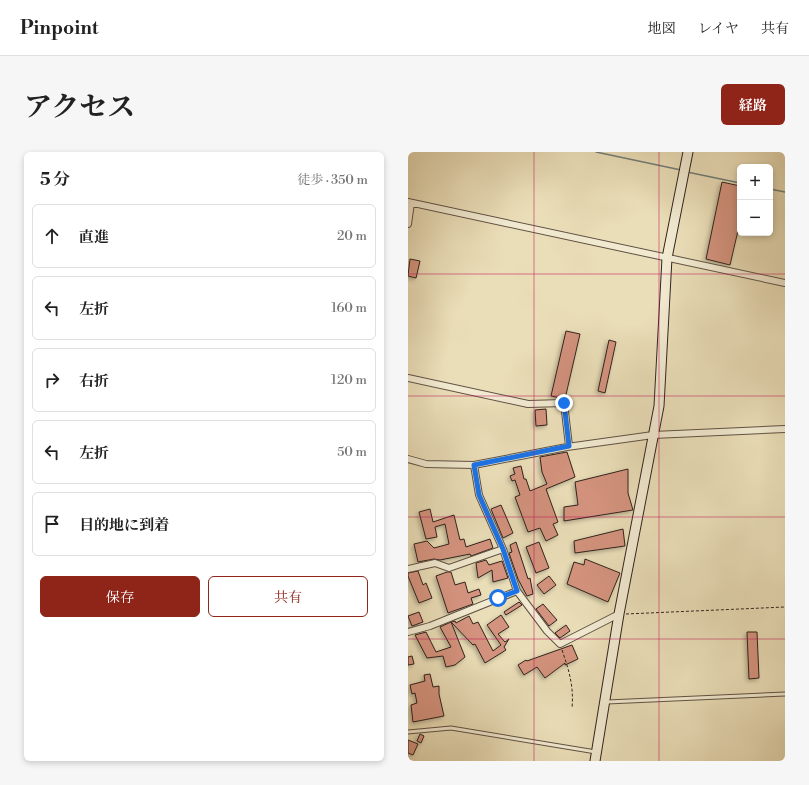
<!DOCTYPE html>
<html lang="ja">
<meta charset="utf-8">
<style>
:root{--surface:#fff;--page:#f6f6f6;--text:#222;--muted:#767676;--line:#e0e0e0;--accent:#8f2418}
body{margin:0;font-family:"Libre Bodoni","Noto Serif JP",serif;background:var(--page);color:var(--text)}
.controls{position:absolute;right:12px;top:12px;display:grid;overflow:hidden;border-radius:6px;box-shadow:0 2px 6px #0003}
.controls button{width:36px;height:36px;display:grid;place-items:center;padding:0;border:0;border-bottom:1px solid var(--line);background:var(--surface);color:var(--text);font:20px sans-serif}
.stop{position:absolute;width:12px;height:12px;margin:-9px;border:3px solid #1a73e8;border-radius:50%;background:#fff}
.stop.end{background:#1a73e8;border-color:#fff;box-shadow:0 1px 4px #0008}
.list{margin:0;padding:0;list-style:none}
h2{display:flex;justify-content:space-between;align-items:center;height:52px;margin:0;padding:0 16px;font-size:17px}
h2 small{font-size:13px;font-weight:400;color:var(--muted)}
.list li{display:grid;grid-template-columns:26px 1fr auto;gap:12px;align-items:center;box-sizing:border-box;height:64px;margin:0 8px 8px;padding:0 8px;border:1px solid var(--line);border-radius:6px}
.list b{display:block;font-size:15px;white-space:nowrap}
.list em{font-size:13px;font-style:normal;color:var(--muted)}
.actions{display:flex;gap:8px;padding:12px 16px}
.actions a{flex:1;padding:9px 0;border:1px solid var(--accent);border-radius:6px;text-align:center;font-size:14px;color:var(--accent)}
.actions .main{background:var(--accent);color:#fff}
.icon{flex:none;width:22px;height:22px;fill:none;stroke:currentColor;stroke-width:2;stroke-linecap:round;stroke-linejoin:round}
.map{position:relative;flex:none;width:377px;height:609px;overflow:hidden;border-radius:6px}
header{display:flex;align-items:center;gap:24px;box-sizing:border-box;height:56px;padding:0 20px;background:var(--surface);border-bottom:1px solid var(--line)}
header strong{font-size:19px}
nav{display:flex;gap:22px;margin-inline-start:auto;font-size:14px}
.intro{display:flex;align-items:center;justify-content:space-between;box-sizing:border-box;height:96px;padding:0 24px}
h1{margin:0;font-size:28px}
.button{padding:10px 18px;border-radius:6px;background:var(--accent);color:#fff;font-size:14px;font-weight:700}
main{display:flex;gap:24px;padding:0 24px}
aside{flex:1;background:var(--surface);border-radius:6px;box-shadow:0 2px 6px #0003}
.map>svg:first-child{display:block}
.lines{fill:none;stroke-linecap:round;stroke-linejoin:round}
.stream{stroke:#707e78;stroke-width:1.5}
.building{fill:#d4937e;stroke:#32231d;filter:url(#shadow)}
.lane-casing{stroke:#605244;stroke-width:5}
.street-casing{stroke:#605244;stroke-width:8}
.secondary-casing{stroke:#32231d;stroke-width:11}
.path{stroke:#32231d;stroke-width:1;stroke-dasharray:3 2;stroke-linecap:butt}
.lane{stroke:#f1ead1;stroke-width:3}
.street{stroke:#f1ead1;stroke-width:6}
.secondary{stroke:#f1ead1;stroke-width:9}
.route{stroke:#1a73e8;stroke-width:5}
.grid{fill:none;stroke:#c2185b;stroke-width:1;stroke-opacity:0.55}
</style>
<header>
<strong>Pinpoint</strong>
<nav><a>地図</a><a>レイヤ</a><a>共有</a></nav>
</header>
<div class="intro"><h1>アクセス</h1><a class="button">経路</a></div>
<main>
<aside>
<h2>5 分<small>徒歩 · 350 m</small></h2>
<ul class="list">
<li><svg class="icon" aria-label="ahead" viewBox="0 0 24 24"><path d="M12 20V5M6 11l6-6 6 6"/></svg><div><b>直進</b></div><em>20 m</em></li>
<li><svg class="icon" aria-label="left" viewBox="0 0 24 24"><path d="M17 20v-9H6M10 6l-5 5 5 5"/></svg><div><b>左折</b></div><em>160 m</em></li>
<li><svg class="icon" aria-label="right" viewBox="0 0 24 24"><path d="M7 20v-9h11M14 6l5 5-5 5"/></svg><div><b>右折</b></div><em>120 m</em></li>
<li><svg class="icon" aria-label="left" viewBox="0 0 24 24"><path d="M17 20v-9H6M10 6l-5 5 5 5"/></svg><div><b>左折</b></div><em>50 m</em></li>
<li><svg class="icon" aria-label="arrive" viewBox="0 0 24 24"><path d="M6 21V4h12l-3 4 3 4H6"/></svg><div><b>目的地に到着</b></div></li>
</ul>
<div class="actions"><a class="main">保存</a><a>共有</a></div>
</aside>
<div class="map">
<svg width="377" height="609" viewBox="0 0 377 609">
<defs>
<filter id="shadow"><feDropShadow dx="-2" dy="2" stdDeviation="2" flood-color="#0004"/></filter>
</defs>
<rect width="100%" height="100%" fill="#eadeb8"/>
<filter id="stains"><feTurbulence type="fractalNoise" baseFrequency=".005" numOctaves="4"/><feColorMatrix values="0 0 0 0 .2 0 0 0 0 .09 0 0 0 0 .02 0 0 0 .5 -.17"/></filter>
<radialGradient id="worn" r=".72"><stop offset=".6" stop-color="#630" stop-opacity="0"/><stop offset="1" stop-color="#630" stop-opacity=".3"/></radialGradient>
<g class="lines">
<path class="stream" d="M 188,0 L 273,18
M 279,20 L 332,31
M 362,37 L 377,40"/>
</g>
<path class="building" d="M 314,30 L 332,34 L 332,70 L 322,113 L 298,107 Z
M 2,107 L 12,109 L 8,126 L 0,124 Z
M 158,179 L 172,182 L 157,247 L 143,244 Z
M 201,188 L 208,190 L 197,241 L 190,239 Z
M 138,257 L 139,273 L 128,274 L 127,258 Z
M 159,300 L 167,325 L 138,337 L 150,370 L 145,372 L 150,383 L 138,389 L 132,376 L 120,380 L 107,345 L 112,343 L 107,328 L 104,329 L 102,324 L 107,322 L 105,316 L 113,314 L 116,327 L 118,327 L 122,339 L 139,332 L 134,320 L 132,305 Z
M 220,317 L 220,341 L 225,358 L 156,369 L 156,355 L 170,353 L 167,330 Z
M 93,353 L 105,381 L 95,386 L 83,357 Z
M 22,357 L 25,370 L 46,363 L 52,388 L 56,387 L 58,395 L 82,387 L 85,396 L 63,404 L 62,402 L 32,408 L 26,407 L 10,410 L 6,392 L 19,389 L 26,396 L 41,392 L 37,372 L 27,375 L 29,385 L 18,387 L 11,360 Z
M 215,377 L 217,394 L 167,401 L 166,389 Z
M 108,390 L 120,427 L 122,426 L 125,442 L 119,444 L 110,427 L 101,401 L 104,400 L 102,393 Z
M 131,390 L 141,416 L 128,421 L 118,395 Z
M 177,407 L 212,421 L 200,450 L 159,432 L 166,410 L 176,413 Z
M 78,408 L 81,413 L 94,409 L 100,426 L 85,430 L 84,418 L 70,426 L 68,411 Z
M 10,419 L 15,433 L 18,431 L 24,446 L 11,451 L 0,424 L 0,421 Z
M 39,420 L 43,420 L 47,433 L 57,430 L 60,441 L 71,437 L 73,443 L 63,446 L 65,452 L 40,461 L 28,424 Z
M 141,424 L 148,433 L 136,442 L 129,433 Z
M 111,450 L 114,453 L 98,463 L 96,460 Z
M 135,452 L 149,468 L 141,474 L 128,457 Z
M 11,460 L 15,470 L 4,474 L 0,464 Z
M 93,463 L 101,475 L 90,482 L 97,490 L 101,487 L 96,495 L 98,498 L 77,511 L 67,492 L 65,493 L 43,470 L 47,469 L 48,471 L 61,464 L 65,472 L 70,470 L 85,499 L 93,493 L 79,473 Z
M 43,470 L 57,505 L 47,513 L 38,515 L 35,504 L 19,506 L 7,483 L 18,480 L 28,500 L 43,495 L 32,475 Z
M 158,473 L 162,479 L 152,486 L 147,481 Z
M 339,480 L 349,480 L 351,526 L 341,527 Z
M 164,493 L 170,507 L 157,513 L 157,511 L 137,526 L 129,515 L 116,523 L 110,513 L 118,508 L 119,509 Z
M 4,504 L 6,512 L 0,513 L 0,505 Z
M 22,522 L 25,535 L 31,534 L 31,542 L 36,564 L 5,570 L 3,553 L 9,551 L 7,541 L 4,542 L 2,533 L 17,529 L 16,523 Z
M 12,582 L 16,584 L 13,591 L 9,589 Z
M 0,588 L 10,592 L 5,603 L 0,601 Z"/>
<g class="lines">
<defs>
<path id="lane" d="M 199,550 L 377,542
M 0,580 L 43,576 L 188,600"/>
<path id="street" d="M 0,50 L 377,131
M 0,72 L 3,51
M 0,226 L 120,252 L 156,251 L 161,294
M 0,307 L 18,312 L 66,313 L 159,295 L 245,283 L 377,277
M 66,313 L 71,343 L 95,397
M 0,417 L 27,411 L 41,416 L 95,397 L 109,439 L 139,479 L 152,492 L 211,462
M 0,480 L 22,474 L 109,439"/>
<path id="secondary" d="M 187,609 L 211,462 L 251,254 L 259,106 L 280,0"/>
</defs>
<use href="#lane" class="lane-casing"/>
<use href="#street" class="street-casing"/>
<use href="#secondary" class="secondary-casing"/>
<path class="path" d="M 218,462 L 377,455
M 154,498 C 161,518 166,535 164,556"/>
<use href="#lane" class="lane"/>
<use href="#street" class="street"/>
<use href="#secondary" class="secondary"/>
</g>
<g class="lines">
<path class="route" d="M 90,446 L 109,439 L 95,397 L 71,343 L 66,313 L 161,294 L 156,251"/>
</g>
<path class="grid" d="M 126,0 L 126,609M 251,0 L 251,609M 0,122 L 377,122M 0,244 L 377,244M 0,365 L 377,365M 0,487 L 377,487"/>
<rect width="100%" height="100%" filter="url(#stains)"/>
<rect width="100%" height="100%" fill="url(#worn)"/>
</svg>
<div class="controls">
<button>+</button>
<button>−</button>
</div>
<div class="stop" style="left:90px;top:446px"></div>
<div class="stop end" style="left:156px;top:251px"></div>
</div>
</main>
